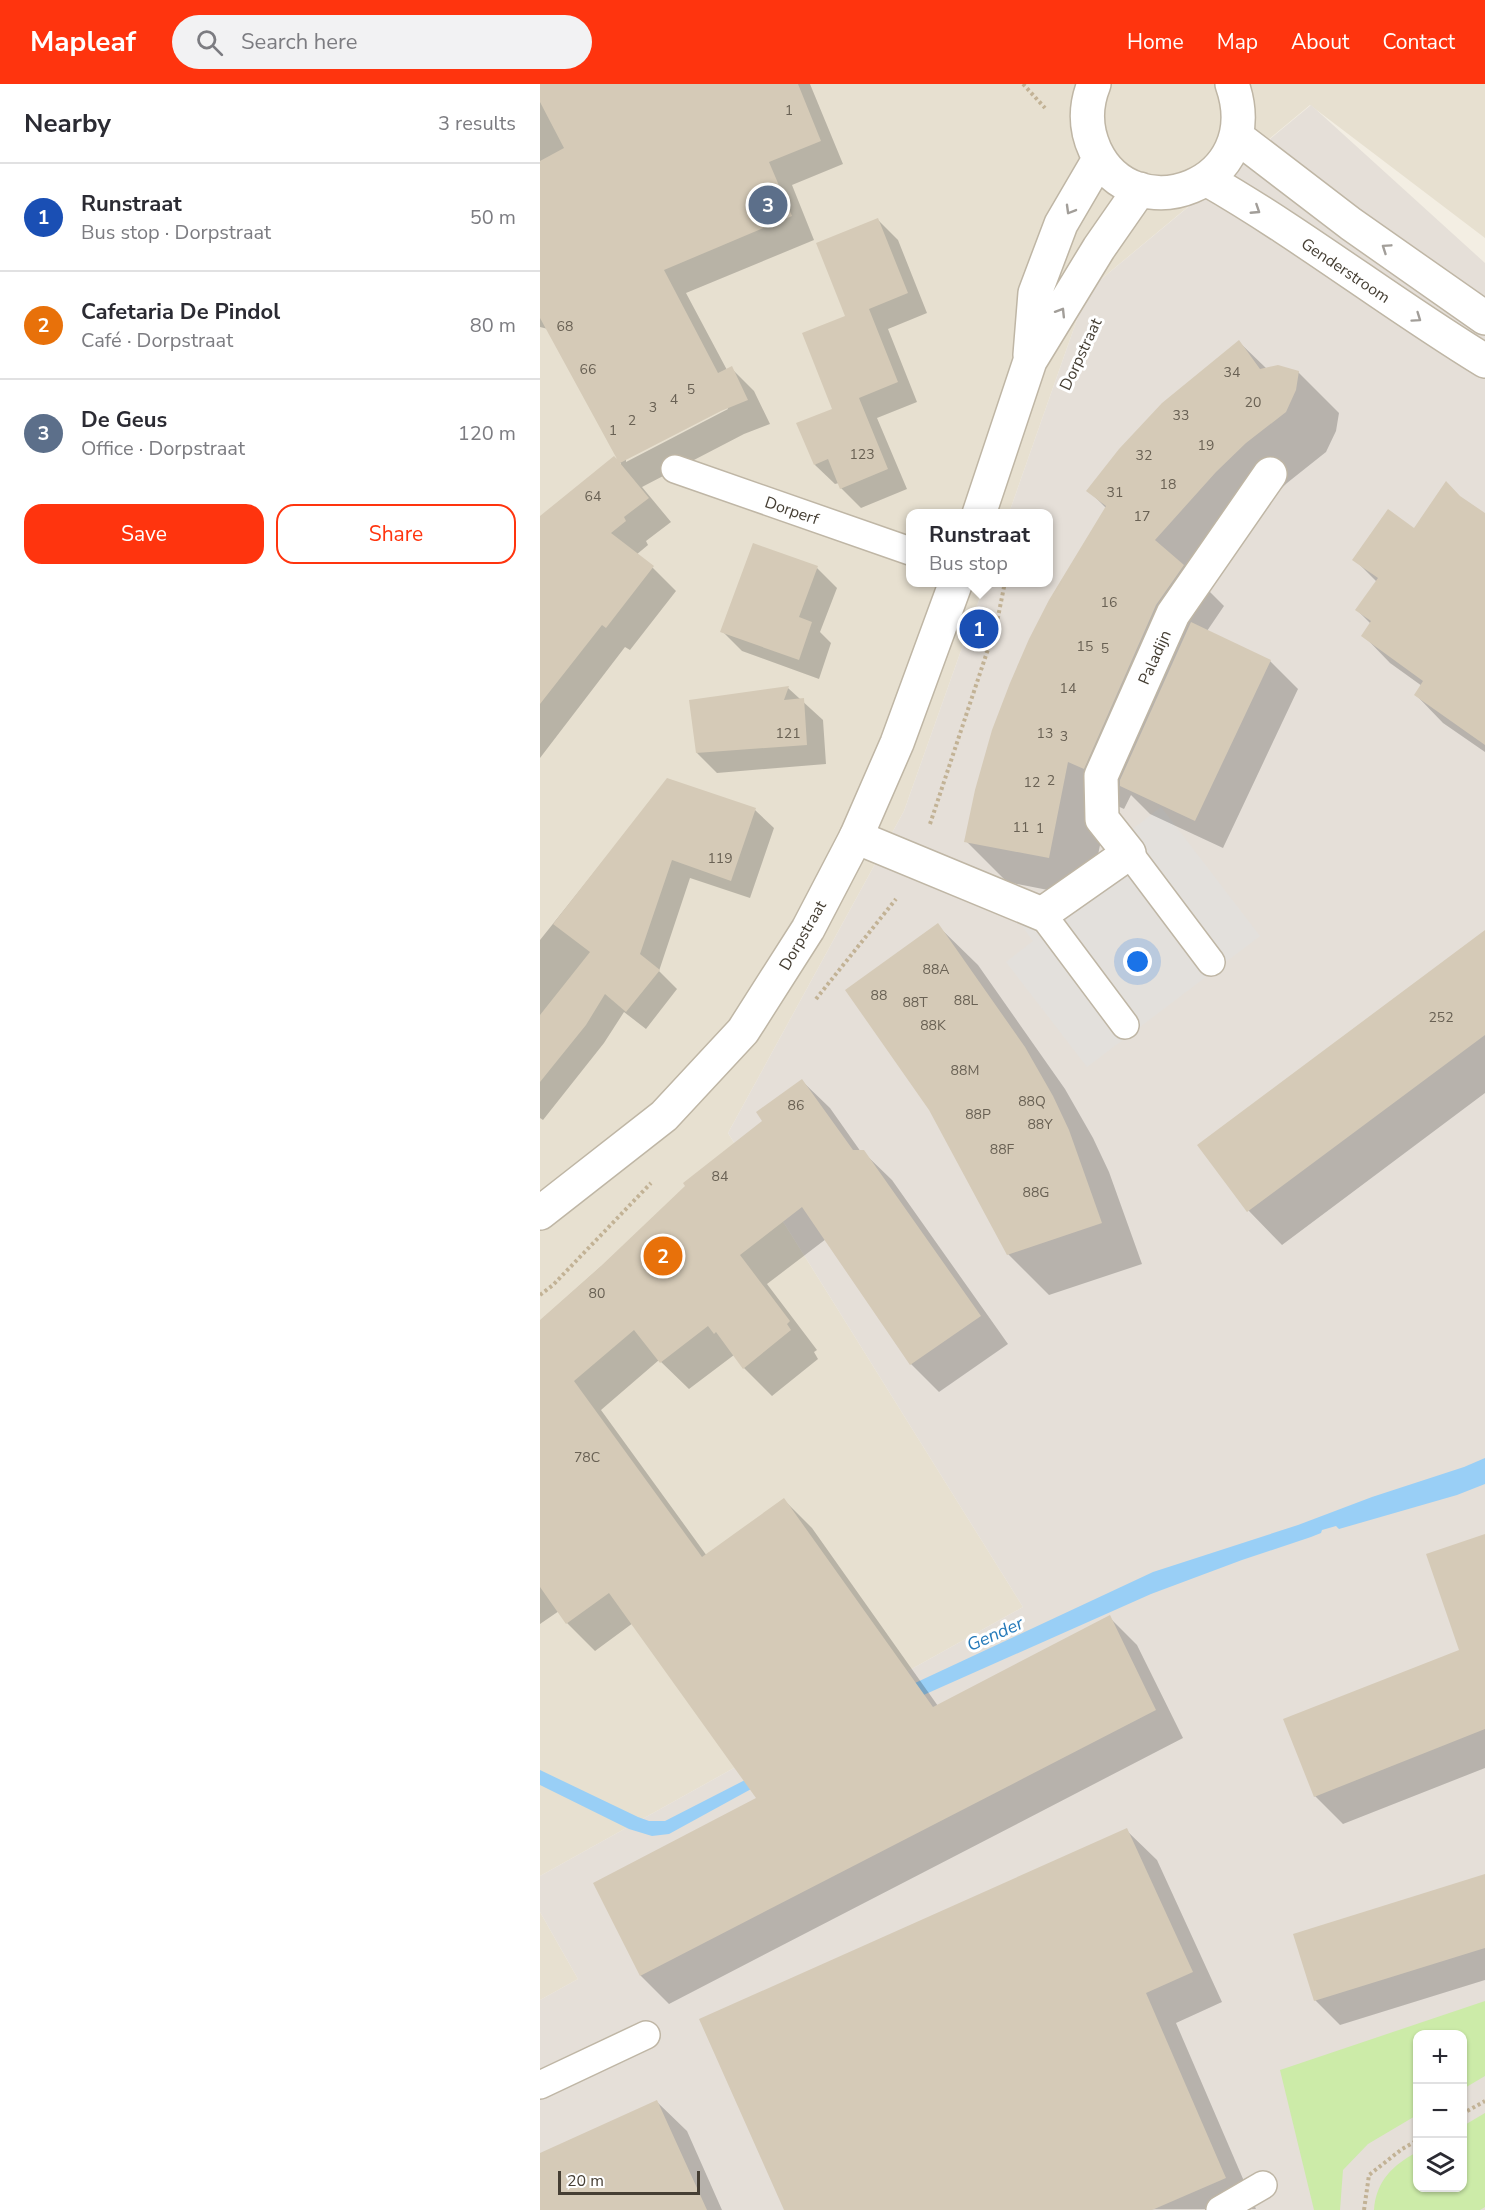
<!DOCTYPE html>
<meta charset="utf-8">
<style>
:root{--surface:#fff;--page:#f2f2f3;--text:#2b2b33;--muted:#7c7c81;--line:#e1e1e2;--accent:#ff340e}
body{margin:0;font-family:"Nunito Sans",sans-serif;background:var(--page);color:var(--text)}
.controls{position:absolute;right:18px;bottom:18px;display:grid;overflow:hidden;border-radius:12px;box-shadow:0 2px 4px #0004}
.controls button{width:54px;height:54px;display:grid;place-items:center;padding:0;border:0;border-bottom:2px solid var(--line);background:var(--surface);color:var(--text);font:30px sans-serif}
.scale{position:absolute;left:18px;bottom:15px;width:142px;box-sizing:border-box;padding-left:6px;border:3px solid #453e33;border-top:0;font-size:16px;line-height:21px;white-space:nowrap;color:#453e33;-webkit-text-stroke:4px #fff;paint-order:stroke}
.you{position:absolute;left:598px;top:878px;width:21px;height:21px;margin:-15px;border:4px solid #fff;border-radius:50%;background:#1a73e8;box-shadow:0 0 0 9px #1a73e833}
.badge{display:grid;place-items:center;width:39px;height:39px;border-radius:50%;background:var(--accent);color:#fff;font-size:20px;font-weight:700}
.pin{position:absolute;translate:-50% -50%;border:3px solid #fff;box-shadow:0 2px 6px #0006}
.popup{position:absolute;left:366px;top:425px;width:147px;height:78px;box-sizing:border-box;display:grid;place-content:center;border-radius:12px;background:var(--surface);filter:drop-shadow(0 2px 4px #0005);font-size:20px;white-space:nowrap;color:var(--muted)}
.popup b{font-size:22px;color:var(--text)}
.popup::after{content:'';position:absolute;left:50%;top:100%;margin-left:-12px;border:12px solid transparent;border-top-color:var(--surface)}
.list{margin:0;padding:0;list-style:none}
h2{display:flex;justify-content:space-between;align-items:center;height:78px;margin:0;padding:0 24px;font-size:26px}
h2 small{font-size:20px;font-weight:400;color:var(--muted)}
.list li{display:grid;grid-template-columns:39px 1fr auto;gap:18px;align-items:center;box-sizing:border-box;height:108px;padding:0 24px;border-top:2px solid var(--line)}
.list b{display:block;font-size:22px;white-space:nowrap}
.list p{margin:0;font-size:20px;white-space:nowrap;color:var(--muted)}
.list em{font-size:20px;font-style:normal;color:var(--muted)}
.actions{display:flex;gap:12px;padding:18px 24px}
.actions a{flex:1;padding:14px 0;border:2px solid var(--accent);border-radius:18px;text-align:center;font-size:21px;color:var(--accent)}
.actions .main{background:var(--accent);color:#fff}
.icon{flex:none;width:33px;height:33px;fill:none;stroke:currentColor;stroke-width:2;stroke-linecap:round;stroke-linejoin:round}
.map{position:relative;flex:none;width:945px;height:2126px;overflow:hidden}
header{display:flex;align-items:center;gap:36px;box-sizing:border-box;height:84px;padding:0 30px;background:var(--accent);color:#fff}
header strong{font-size:28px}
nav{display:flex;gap:33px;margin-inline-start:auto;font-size:21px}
.search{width:420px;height:54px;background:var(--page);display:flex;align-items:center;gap:15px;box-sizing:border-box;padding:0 21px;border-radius:33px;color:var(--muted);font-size:22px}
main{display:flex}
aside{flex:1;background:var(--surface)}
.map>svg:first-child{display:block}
.residential{fill:#e7e0d0}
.industrial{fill:#e5dfd8;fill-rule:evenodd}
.green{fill:#cceba8}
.parking{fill:#e3e0dc}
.water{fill:#99cff6}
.shadow{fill:#0003;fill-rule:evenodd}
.building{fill:#d5cab7}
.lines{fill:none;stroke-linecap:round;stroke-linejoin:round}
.service-casing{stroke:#bfb6a5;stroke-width:30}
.minor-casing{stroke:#bfb6a5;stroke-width:36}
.tertiary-casing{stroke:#bfb6a5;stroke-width:36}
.path{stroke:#c2b295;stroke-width:4;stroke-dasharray:3 3;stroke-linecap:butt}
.service{stroke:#fff;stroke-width:27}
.minor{stroke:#fff;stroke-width:33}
.tertiary{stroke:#fff;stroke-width:33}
.oneway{stroke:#a29e99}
.labels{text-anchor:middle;stroke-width:6;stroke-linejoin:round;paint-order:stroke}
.number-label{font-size:14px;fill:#696154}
.street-label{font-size:16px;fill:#453e33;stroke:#fff}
.water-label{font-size:18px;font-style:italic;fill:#2479b9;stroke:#fff}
</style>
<header>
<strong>Mapleaf</strong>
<div class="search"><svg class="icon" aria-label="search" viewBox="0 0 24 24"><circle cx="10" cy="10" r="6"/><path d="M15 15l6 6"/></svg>Search here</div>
<nav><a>Home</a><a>Map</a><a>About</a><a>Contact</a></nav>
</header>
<main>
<aside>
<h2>Nearby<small>3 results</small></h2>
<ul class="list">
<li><span class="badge" style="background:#1a4fb4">1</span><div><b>Runstraat</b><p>Bus stop · Dorpstraat</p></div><em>50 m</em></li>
<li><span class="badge" style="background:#e8710a">2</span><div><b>Cafetaria De Pindol</b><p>Café · Dorpstraat</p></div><em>80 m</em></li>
<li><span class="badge" style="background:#5c6f8a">3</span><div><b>De Geus</b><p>Office · Dorpstraat</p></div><em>120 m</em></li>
</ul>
<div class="actions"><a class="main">Save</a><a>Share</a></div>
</aside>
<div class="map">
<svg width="945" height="2126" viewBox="0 0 945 2126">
<rect width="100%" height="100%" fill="#f3eee3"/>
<path class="residential" d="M 0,0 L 945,0 L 945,154 L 770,21 L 547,207 L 469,429 L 370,430 L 370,498 L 445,499 L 364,727 L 188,1049 L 483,1523 L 0,1792 Z
M 0,1828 L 38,1895 L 0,1916 Z"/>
<path class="industrial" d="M 771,21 L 945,179 L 945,2126 L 0,2126 L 0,1916 L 38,1895 L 0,1828 L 0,1792 L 483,1523 L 188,1049 L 364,727 L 445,499 L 508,498 L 508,430 L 469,429 L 547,207 ZM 878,1950 L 922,1950 L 922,2104 L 878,2104 Z"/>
<path class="green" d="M 945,1917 L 945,1992 L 923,2005 L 922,1950 L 878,1950 L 877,2031 L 828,2060 L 803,2086 L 800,2126 L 774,2126 L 740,1986 Z
M 945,2029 L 945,2123 L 940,2126 L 834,2126 C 836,2097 853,2081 877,2068 L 878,2104 L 922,2104 L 923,2042 Z"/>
<path class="parking" d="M 621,723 L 720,852 L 547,983 L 466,878 L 493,857 L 477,835 Z"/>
<path class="water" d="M 945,1374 L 945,1400 L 917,1411 L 799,1445 L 796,1442 L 782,1446 L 781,1449 L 771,1453 L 702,1476 L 611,1510 L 379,1613 L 129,1750 L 112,1752 L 89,1745 L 0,1701 L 0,1686 L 98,1733 L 109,1737 L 125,1737 L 246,1675 L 375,1599 L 613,1488 L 758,1441 L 832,1413 L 924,1383 Z"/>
<path class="shadow" d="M 0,0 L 270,0 L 303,80 L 252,101 L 274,156 L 146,209 L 187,286 L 191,284 L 214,307 L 230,340 L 204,350 L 102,403 L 131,438 L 106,457 L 108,461 L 96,471 L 113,484 L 136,507 L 90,566 L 85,563 L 0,674 L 0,433 L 81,380 L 8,245 L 0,243 ZM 187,322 L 188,325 L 86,378 L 86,374 Z
M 338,136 L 358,156 L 387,229 L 348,245 L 377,318 L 337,334 L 367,405 L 321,424 L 301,404 L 299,399 L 295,400 L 275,381 L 294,325 L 307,233 Z
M 699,258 L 727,285 L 758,288 L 799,329 L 796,347 L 786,368 L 747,399 L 716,428 L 657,495 L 684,522 L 667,547 L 730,577 L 758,605 L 683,764 L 610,730 L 591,711 L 584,725 L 569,718 L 549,814 L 467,798 L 426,757 L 566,424 L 548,406 Z
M 922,416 L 945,431 L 945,668 L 903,639 L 876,611 L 882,602 L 850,579 L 823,551 L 831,540 L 817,526 L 837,498 L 814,475 L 874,446 Z
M 277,484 L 297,504 L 280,548 L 291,559 L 279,595 L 202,567 L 182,547 Z
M 248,604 L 283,636 L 286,680 L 177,689 L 157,669 L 151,617 Z
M 128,696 L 215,726 L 234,744 L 210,814 L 150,794 L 119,887 L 137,905 L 106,945 L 84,928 L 64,959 L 3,1036 L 0,1034 L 0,856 Z
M 397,841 L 438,881 L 525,1005 L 553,1054 L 569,1088 L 602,1180 L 509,1211 L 468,1170 Z
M 945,848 L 945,1009 L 742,1161 L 709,1127 L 659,1061 Z
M 262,997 L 290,1024 L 321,1068 L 323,1068 L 352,1096 L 468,1260 L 399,1308 L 371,1280 L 286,1155 L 227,1200 L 277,1266 L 274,1268 L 278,1275 L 232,1312 L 204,1284 L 194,1271 L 149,1305 L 119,1276 L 61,1326 L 167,1472 L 244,1416 L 272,1444 L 398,1622 L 569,1533 L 597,1561 L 643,1654 L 129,1920 L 101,1892 L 55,1799 L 219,1715 L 93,1539 L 55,1567 L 27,1539 L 19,1527 L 0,1540 L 0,1237 L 224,1037 Z
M 945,1452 L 945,1684 L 803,1740 L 775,1712 L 927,1565 Z
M 586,1746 L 617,1776 L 682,1918 L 636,1939 L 716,2125 L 246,2126 Z
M 945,1791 L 945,1896 L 800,1941 L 775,1916 Z
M 117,2018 L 147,2047 L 182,2126 L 0,2126 L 0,2071 Z"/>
<path class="building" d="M 0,0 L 258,0 L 281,57 L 229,78 L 252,132 L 124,186 L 178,289 L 192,282 L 208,316 L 181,327 L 80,379 L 109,414 L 84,433 L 86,437 L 71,449 L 114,482 L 66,544 L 62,541 L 0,620 L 0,432 L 74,372 L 77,375 L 0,234 L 0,77 L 24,64 L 0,18 Z
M 338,134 L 368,209 L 329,225 L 358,298 L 319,314 L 348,385 L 300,405 L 288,375 L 274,381 L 256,339 L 292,325 L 262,249 L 305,232 L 276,159 Z
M 699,256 L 720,285 L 738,281 L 759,287 L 756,306 L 746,328 L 706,359 L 676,388 L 615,456 L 644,481 L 616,521 L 544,685 L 528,678 L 509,774 L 424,758 L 435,706 L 452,646 L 470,599 L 489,555 L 509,516 L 566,422 L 546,407 L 579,365 L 622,319 Z
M 906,397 L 920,412 L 945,429 L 945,661 L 874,611 L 883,597 L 821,552 L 831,537 L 815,526 L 838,494 L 812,476 L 848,425 L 874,444 Z
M 213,459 L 278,482 L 259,533 L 272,538 L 259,576 L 180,548 Z
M 651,538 L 731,576 L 655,737 L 580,702 L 580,696 Z
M 249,602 L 244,616 L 264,614 L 267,661 L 156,669 L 149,616 Z
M 127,694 L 216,724 L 191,797 L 132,776 L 100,870 L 120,886 L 86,928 L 65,910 L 46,941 L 0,998 L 0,931 L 50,868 L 13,840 Z
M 398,839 L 485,963 L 513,1012 L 529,1046 L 562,1139 L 467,1171 L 389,1026 L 305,906 Z
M 945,846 L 945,951 L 707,1128 L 657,1061 Z
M 262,995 L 313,1066 L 324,1066 L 441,1232 L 370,1281 L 262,1123 L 200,1171 L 250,1237 L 247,1240 L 251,1246 L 203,1285 L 176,1248 L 174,1250 L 168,1242 L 120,1279 L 94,1246 L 34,1297 L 162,1473 L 244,1414 L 393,1623 L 570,1531 L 616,1626 L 100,1892 L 53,1799 L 216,1714 L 69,1509 L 26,1540 L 0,1503 L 0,1236 L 61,1182 L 145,1102 L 143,1099 L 222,1037 L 216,1028 Z
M 945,1450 L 945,1645 L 774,1713 L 743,1635 L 919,1566 L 886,1470 Z
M 587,1744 L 653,1888 L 606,1909 L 686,2094 L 612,2126 L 244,2126 L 159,1935 Z
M 945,1790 L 945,1864 L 774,1917 L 753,1850 Z
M 117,2016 L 167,2126 L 0,2126 L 0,2069 Z"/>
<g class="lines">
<defs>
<path id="service" d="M 135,385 L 370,467
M 589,769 L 671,878
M 502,830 L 585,941
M 0,2001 L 106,1951
M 680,2126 L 723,2101"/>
<path id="minor" d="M 316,753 L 502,830 L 589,769 L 562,735 L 561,692 L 633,530 L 730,390"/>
<path id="tertiary" d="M 554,0 C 545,22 545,44 555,66 C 594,149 728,102 692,0
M 696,52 L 811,140 L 945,234
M 666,95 C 762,150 850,219 945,277
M 490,271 L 495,209 L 521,140 L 559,75
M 439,430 L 490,277 L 559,164 L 600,105
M 0,1129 L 124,1032 L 203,947 L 268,845 L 316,753 L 357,659 L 416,498"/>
</defs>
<use href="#service" class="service-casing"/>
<use href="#minor" class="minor-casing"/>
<use href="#tertiary" class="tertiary-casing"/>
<path class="path" d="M 483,0 L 505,24
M 390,740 L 457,538 L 465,498
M 276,915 L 356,815
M 0,1211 L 13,1201 L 111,1099
M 922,2030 L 945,2017
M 824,2126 L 829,2091 L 862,2065 L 878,2056"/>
<use href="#service" class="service"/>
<use href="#minor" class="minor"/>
<use href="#tertiary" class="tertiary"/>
</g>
<defs><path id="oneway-chevron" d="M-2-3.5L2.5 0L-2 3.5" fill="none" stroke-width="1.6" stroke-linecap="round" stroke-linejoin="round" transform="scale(1.5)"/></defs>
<g class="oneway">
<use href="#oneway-chevron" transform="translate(530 126) rotate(120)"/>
<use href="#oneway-chevron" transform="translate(716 126) rotate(33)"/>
<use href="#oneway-chevron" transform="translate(846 164) rotate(-146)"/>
<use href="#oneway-chevron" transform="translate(521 228) rotate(-58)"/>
<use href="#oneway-chevron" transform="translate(877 234) rotate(35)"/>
</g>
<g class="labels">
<g class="number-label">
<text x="249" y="31">1</text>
<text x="25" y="247">68</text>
<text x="48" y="290">66</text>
<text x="692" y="293">34</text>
<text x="151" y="310">5</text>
<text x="134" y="320">4</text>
<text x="713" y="323">20</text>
<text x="113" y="328">3</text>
<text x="641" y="336">33</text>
<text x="92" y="341">2</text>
<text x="73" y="351">1</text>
<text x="666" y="366">19</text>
<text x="322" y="375">123</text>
<text x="604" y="376">32</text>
<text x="628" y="405">18</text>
<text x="575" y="413">31</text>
<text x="53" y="417">64</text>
<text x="602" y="437">17</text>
<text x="569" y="523">16</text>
<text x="545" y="567">15</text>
<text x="565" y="569">5</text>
<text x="528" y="609">14</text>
<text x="248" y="654">121</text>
<text x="505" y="654">13</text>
<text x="524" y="657">3</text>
<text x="511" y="701">2</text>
<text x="492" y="703">12</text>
<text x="481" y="748">11</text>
<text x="500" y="749">1</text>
<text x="180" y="779">119</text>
<text x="396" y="890">88A</text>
<text x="339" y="916">88</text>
<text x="426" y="921">88L</text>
<text x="375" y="923">88T</text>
<text x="901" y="938">252</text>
<text x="393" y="946">88K</text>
<text x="425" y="991">88M</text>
<text x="492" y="1022">88Q</text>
<text x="256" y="1026">86</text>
<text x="438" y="1035">88P</text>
<text x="500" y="1045">88Y</text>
<text x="462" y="1070">88F</text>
<text x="180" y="1097">84</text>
<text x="496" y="1113">88G</text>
<text x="57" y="1214">80</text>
<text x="47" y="1378">78C</text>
</g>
<g class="street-label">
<text transform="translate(806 186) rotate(34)" y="6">Genderstroom</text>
<text transform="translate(540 270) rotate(-65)" y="6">Dorpstraat</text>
<text transform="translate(252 426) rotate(19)" y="6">Dorperf</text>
<text transform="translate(614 573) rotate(-66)" y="6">Paladijn</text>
<text transform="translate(262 851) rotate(-60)" y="6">Dorpstraat</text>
</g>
<g class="water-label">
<text transform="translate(455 1550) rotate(-24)" y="6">Gender</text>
</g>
</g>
</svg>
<div class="controls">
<button>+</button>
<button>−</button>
<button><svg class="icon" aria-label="layers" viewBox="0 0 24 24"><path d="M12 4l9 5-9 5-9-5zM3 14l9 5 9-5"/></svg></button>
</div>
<div class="scale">20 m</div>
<div class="you"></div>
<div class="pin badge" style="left:439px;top:545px;background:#1a4fb4">1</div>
<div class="popup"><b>Runstraat</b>Bus stop</div>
<div class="pin badge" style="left:123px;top:1172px;background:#e8710a">2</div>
<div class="pin badge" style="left:228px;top:121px;background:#5c6f8a">3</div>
</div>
</main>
